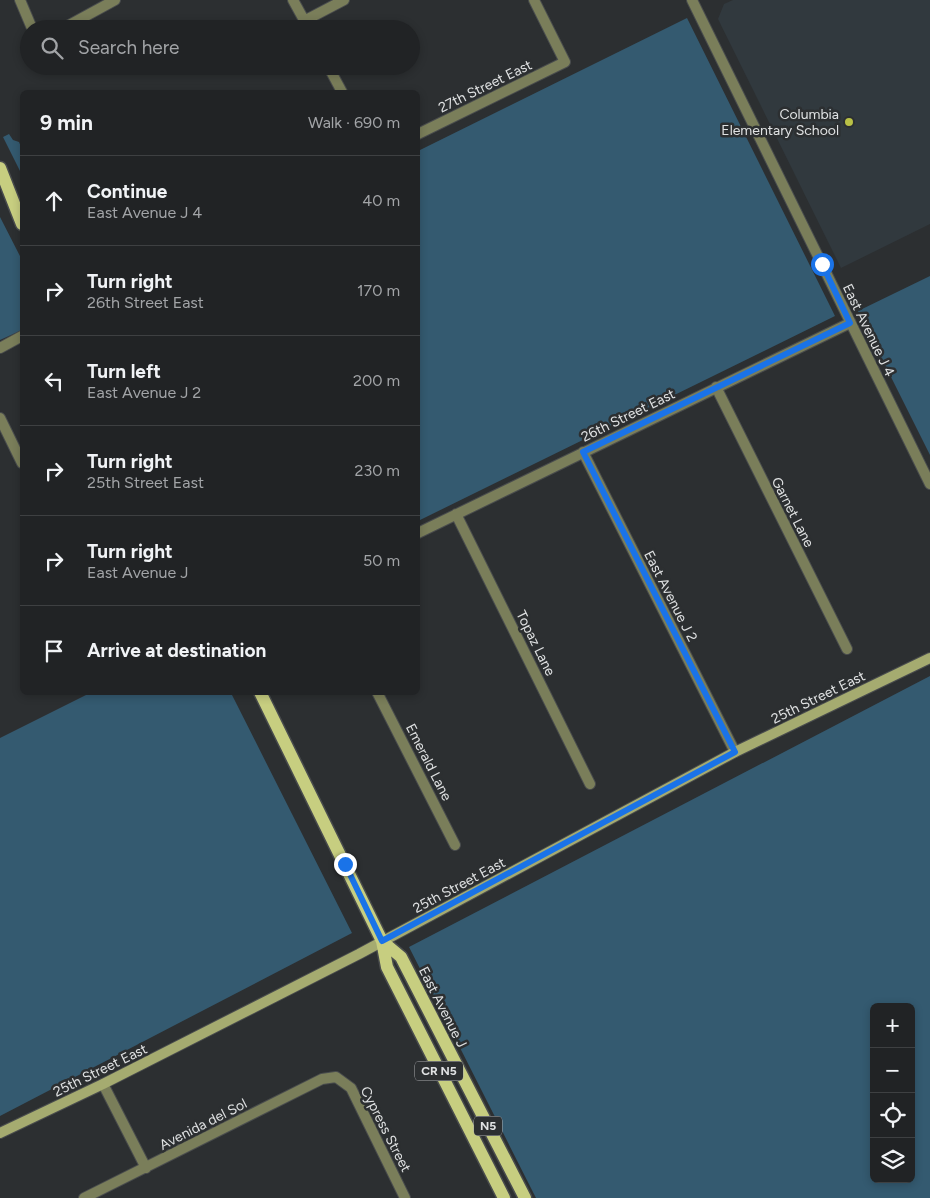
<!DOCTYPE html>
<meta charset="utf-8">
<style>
:root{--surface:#212325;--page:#2d2f32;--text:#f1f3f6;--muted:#a2a4a7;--line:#3e4042}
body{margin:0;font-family:Figtree,sans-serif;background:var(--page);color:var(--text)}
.controls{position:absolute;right:15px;bottom:15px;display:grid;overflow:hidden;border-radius:8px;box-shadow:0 2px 8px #0003}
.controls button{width:45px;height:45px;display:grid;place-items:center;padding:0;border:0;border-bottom:1px solid var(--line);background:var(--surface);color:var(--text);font:25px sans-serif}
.stop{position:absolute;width:15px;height:15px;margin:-11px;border:4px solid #1a73e8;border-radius:50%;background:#fff}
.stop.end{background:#1a73e8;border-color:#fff;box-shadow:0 1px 5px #0008}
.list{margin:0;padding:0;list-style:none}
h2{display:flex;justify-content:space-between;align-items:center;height:65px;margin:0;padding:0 20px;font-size:21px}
h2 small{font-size:16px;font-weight:400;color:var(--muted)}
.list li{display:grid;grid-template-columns:32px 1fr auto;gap:15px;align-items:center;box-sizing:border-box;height:90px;padding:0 20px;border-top:1px solid var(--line)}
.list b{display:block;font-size:19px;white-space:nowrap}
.list p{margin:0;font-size:16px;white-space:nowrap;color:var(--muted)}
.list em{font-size:16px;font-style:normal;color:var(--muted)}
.icon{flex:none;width:28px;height:28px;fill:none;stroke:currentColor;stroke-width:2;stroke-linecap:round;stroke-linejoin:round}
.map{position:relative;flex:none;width:930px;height:1198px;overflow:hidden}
.search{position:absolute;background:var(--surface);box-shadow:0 2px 8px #0003;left:20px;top:20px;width:400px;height:55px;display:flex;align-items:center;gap:12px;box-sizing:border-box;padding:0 18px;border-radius:28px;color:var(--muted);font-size:19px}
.panel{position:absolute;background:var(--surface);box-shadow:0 2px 8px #0003;left:20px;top:90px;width:400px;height:605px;border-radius:8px}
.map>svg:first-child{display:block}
.built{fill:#31393e}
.green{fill:#345a70;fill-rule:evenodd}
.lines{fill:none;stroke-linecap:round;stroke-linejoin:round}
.street-casing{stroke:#494c4d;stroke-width:12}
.secondary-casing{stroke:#494c4d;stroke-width:12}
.primary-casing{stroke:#494c4d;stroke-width:15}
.street{stroke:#7a7e5a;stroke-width:10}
.secondary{stroke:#a5ab70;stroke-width:10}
.primary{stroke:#c7ce80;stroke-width:12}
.route{stroke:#1a73e8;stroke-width:6}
.poi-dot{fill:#b9c146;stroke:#2c2f31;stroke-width:2}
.labels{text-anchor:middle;stroke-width:5;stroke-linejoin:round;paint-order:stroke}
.shield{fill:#2c2f31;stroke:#aaacae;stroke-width:1}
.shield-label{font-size:12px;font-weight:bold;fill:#e0e2e3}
.street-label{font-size:14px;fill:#e0e2e3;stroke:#2c2f31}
.poi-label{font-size:14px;fill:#e0e2e3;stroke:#2c2f31;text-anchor:end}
</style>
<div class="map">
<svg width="930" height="1198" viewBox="0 0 930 1198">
<rect width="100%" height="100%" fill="#2c2f31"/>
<path class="built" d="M 733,0 L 930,0 L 930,224 L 841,268 L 718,19 L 724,4 Z"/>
<path class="green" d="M 687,18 L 835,316 L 418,521 L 418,151 Z
M 9,134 L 13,140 L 19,142 L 22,149 L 22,175 L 3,137 Z
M 0,217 L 22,260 L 22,330 L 0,340 Z
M 930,276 L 930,455 L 858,311 Z
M 930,676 L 930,1198 L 536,1198 L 409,947 ZM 874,1007 L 911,1007 L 911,1179 L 874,1179 Z
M 92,692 L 231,693 L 352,933 L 0,1116 L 0,738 Z"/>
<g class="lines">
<defs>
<path id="street" d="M 20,0 L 31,26 L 35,29
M 293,0 L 309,29
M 692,0 L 930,484
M 304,21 L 344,0
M 62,29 L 115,0
M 328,66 L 342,92
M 418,134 L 565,62 L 534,0
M 0,348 L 22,336
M 716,387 L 847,649
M 0,418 L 22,463
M 583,452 L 735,752
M 456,514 L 590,784
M 418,533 L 850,323
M 377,692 L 455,845
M 103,1084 L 146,1168
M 84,1198 L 322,1079 L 336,1077 L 351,1088 L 405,1198"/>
<path id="secondary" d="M 0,1133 L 103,1084 L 359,954 L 735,752 L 930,658"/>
<path id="primary" d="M 0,168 L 22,224
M 260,692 L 382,941 L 387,967 L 504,1198
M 382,941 L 401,957 L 525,1198"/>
</defs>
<use href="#street" class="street-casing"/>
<use href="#secondary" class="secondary-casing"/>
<use href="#primary" class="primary-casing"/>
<use href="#street" class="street"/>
<use href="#secondary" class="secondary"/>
<use href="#primary" class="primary"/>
</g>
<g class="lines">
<path class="route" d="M 345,864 L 382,941 L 735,752 L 583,452 L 850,323 L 822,264"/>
</g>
<circle class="poi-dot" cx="849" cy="122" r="5"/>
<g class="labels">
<g class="shield">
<rect x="415" y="1061.5" width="48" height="19" rx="4"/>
<rect x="474" y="1116.5" width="28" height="19" rx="4"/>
</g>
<g class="shield-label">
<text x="439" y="1075">CR N5</text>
<text x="488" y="1130">N5</text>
</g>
<g class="street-label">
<text transform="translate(485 86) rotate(-26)" y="5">27th Street East</text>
<text transform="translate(869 330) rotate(64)" y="5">East Avenue J 4</text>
<text transform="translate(628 415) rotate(-26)" y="5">26th Street East</text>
<text transform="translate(793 512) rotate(63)" y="5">Garnet Lane</text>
<text transform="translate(671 596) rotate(63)" y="5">East Avenue J 2</text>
<text transform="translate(536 643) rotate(64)" y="5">Topaz Lane</text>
<text transform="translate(818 697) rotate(-26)" y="5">25th Street East</text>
<text transform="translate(429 762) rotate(63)" y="5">Emerald Lane</text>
<text transform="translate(459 885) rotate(-28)" y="5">25th Street East</text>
<text transform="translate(443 1007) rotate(63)" y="5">East Avenue J</text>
<text transform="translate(100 1070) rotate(-26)" y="5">25th Street East</text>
<text transform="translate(203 1124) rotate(-27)" y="5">Avenida del Sol</text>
<text transform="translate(386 1129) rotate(63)" y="5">Cypress Street</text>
</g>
<g class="poi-label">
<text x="839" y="119">Columbia<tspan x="839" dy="16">Elementary School</tspan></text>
</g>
</g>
</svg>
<div class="controls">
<button>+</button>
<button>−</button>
<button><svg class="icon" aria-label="locate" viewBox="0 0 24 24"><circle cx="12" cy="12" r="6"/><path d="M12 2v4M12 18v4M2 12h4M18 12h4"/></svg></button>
<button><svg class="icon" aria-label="layers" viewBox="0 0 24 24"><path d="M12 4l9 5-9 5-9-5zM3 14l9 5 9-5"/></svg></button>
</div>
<div class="stop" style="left:822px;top:264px"></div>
<div class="stop end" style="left:345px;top:864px"></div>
<div class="search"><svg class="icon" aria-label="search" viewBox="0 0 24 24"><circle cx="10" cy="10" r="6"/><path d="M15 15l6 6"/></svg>Search here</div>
<section class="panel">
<h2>9 min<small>Walk · 690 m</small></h2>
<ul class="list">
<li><svg class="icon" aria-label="ahead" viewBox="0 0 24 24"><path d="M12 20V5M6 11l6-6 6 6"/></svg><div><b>Continue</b><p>East Avenue J 4</p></div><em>40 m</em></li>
<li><svg class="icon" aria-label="right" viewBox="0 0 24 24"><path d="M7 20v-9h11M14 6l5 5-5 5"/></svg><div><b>Turn right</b><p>26th Street East</p></div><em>170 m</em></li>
<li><svg class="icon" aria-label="left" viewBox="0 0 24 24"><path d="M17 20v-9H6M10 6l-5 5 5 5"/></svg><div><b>Turn left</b><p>East Avenue J 2</p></div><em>200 m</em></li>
<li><svg class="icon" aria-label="right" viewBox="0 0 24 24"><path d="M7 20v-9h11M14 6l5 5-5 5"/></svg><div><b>Turn right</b><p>25th Street East</p></div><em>230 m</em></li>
<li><svg class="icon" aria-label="right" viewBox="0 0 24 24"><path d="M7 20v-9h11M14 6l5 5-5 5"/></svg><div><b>Turn right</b><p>East Avenue J</p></div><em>50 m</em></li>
<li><svg class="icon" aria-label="arrive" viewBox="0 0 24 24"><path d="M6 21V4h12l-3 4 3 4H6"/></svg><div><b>Arrive at destination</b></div></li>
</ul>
</section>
</div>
